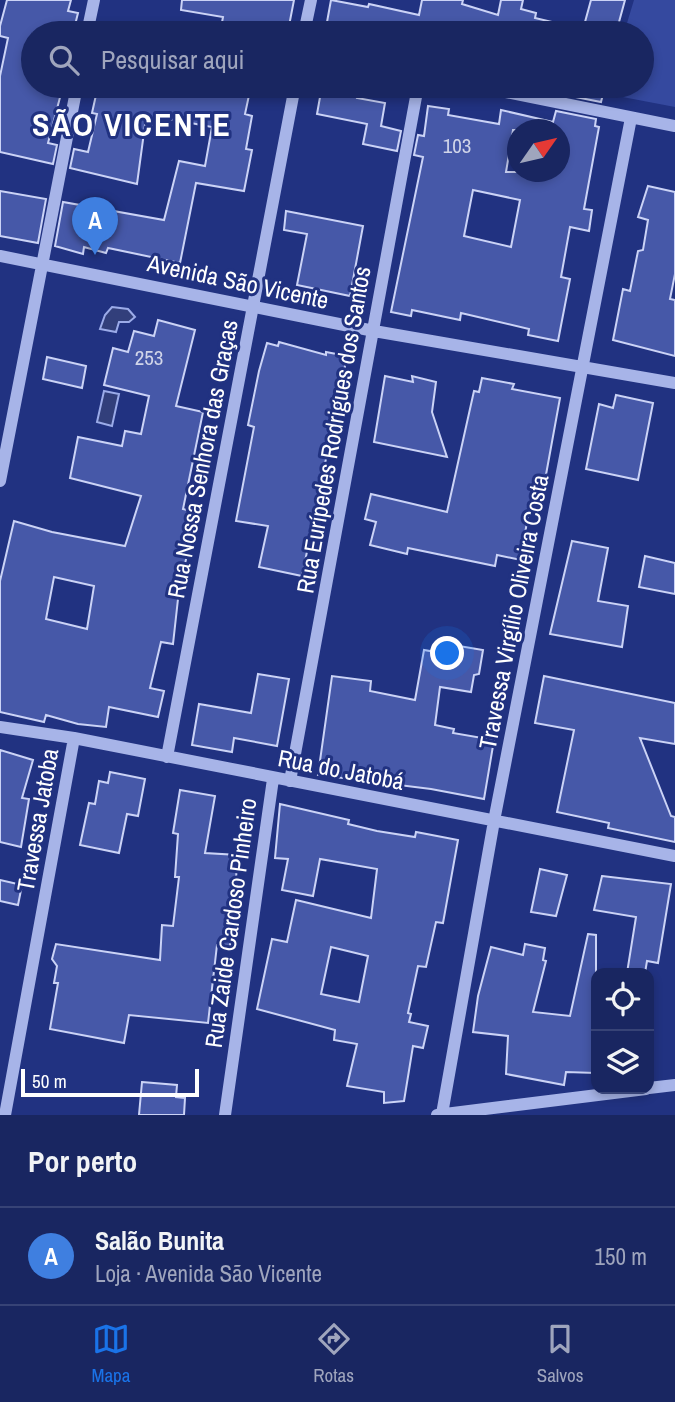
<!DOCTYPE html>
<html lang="pt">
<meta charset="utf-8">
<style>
:root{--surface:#192661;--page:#222e67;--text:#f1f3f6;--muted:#9fa5bd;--line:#374376;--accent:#1a73e8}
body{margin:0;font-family:"Archivo Narrow",sans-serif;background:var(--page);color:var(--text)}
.controls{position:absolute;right:21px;bottom:21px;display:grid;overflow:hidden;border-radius:14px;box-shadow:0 4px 10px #0003}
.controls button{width:63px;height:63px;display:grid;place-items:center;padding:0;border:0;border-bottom:2px solid var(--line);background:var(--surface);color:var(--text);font:35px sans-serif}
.compass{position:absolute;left:507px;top:119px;width:63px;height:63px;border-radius:50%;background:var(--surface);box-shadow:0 4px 10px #0003;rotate:56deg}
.scale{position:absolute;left:21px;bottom:18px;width:178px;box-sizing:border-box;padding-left:7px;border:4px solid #fff;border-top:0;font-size:19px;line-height:24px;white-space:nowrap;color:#fff;-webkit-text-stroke:5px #213281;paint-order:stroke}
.you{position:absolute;left:448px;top:654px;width:24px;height:24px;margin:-18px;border:5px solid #fff;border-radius:50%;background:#1a73e8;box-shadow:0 0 0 10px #1a73e833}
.badge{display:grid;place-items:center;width:46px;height:46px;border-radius:50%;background:var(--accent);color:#fff;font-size:23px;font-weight:700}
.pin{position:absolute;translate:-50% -58px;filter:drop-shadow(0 2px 4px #0008)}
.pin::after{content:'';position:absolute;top:37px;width:24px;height:21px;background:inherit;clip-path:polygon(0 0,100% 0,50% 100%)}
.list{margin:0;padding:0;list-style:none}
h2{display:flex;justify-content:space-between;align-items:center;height:91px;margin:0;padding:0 28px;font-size:30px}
h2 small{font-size:23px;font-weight:400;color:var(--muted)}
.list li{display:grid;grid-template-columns:46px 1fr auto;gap:21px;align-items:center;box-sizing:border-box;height:98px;padding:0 28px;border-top:2px solid var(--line)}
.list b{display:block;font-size:26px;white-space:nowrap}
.list p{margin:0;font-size:23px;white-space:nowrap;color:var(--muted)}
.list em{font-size:23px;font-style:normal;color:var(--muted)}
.icon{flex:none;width:38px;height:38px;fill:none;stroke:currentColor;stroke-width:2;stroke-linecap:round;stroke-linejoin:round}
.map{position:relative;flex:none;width:675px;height:1115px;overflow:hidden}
.search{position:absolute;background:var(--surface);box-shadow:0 4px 10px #0003;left:21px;right:21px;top:21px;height:77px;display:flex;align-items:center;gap:18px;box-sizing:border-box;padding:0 24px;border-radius:38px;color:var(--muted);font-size:26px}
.sheet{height:189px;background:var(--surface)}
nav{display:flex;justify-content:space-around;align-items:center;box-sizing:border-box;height:98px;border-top:2px solid var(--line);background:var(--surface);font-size:19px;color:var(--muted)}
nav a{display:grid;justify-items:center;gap:4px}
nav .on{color:var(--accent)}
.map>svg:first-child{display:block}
.green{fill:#35499f}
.water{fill:#323f7b;stroke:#9babe9;stroke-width:2}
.building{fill:#4658a8;stroke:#cbd3f6;stroke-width:2;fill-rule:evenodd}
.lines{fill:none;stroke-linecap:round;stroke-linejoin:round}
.minor{stroke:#a7b4e8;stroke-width:12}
.labels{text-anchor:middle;stroke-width:6;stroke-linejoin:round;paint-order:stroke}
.number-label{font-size:21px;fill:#d1d5e9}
.street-label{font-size:24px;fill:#fff;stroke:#213281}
.district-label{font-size:32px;font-weight:bold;letter-spacing:2px;fill:#fff;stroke:#213281}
</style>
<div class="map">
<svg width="675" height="1115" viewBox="0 0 675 1115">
<rect width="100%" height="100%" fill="#213281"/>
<path class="green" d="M 634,0 L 675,0 L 675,107 L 607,94 L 609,86 L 642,86 L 642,33 L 624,33 Z"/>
<path class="water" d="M 112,307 L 128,309 L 135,317 L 129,322 L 119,322 L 116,332 L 100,329 L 105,315 Z
M 104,391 L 119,394 L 112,426 L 97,422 Z"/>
<path class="building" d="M 7,0 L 71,0 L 68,11 L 78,13 L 73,33 L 33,33 L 33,86 L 63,86 L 48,143 L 57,145 L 53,164 L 0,152 L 0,76 L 8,38 L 0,36 L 0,26 Z
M 182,0 L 294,0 L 288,31 L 274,28 L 273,33 L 220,33 L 223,17 L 181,10 Z
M 331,0 L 368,7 L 369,4 L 419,15 L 422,0 L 463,0 L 462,4 L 498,15 L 501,0 L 523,0 L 521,9 L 536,13 L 535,18 L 569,26 L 568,33 L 325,33 Z
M 591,0 L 625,0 L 616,33 L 582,33 Z
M 98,86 L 251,86 L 245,114 L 252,116 L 246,149 L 252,150 L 244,191 L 196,183 L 180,263 L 108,248 L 106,253 L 84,247 L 83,254 L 55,246 L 63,202 L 164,220 L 179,161 L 205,166 L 212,127 L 159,117 L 156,127 L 145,125 L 137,184 L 70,168 L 74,149 L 88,152 L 97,114 L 92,113 Z
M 322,86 L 359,86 L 357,98 L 385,103 L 381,126 L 401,131 L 397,151 L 363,144 L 367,124 L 317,114 Z
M 562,86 L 605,86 L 601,102 L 560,94 Z
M 428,106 L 449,109 L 448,115 L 499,124 L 501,110 L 553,122 L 556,111 L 596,119 L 595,126 L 599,127 L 584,209 L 592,210 L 589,231 L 570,227 L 561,277 L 570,279 L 558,341 L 528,335 L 529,329 L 461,313 L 460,320 L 412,310 L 411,316 L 391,312 L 423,157 L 414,155 L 418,135 L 424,136 ZM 513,130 L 559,130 L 559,172 L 506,172 ZM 473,190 L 520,200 L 511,247 L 464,236 Z
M 648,186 L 675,192 L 675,274 L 670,299 L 675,300 L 675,356 L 613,340 L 623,289 L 630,291 L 638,251 L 643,250 L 648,220 L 638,217 Z
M 0,191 L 46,199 L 38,243 L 0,236 Z
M 286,211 L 363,226 L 350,296 L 297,285 L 307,234 L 284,230 Z
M 158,320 L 195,330 L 176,406 L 203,412 L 183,509 L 191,511 L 178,553 L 187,555 L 179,590 L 173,644 L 161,642 L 150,688 L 164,691 L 158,717 L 109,707 L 106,727 L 78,724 L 46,715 L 44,722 L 0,712 L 0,581 L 14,521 L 52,532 L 125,546 L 141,496 L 70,478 L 78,437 L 122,446 L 125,431 L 141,434 L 149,396 L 104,385 L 113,348 L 128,352 L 134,331 L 154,336 ZM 54,577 L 94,586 L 87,629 L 46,619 Z
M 279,342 L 326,355 L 326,352 L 347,356 L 302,576 L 259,567 L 268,526 L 236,521 L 254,427 L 248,425 L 259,371 L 267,343 L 278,346 Z
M 47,357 L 86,366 L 82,388 L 43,379 Z
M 385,376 L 413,382 L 412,376 L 436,382 L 432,412 L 447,457 L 374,442 Z
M 482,378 L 514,384 L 512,389 L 560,398 L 541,502 L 531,500 L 524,539 L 530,540 L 526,561 L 497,555 L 495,566 L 408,548 L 407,554 L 370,545 L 376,522 L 365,519 L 371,494 L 447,512 L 474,391 L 479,392 Z
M 616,395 L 653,403 L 638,480 L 586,469 L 599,404 L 613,408 Z
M 572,541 L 608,548 L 598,601 L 628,606 L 622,647 L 550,634 Z
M 645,556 L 675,563 L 675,594 L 639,587 Z
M 459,646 L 483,650 L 479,674 L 474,675 L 471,692 L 440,687 L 435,725 L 454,729 L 453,733 L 494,740 L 484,799 L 431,789 L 318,775 L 332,676 L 371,681 L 370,691 L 415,700 L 424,650 L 458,656 Z
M 258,674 L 289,679 L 277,746 L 234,738 L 232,752 L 192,745 L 199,704 L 251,713 Z
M 544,676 L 675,703 L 675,744 L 640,738 L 671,816 L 675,817 L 675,842 L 608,828 L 609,823 L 557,812 L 574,730 L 535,723 Z
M 0,750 L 33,760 L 22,798 L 29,799 L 21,847 L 0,842 Z
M 110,772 L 145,779 L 138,816 L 127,814 L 119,853 L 80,845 L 89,803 L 95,804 L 99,781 L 108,783 Z
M 180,790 L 215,796 L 205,853 L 238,855 L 230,946 L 217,945 L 208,1023 L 129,1015 L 124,1043 L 50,1029 L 58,983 L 54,983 L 57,966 L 52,959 L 56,944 L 160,960 L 162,925 L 173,926 L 179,877 L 175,877 L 178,834 L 173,833 Z
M 280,804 L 349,820 L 348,824 L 377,831 L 415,837 L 416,832 L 458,840 L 443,923 L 436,922 L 426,967 L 418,966 L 408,1013 L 411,1014 L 409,1022 L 428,1026 L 423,1048 L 413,1046 L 404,1101 L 384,1103 L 384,1092 L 347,1086 L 357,1044 L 334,1040 L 335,1030 L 257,1009 L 272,939 L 287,942 L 296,900 L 371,918 L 377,869 L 320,859 L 313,896 L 282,890 L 288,859 L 275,858 ZM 331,947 L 368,956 L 359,1002 L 321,994 Z
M 540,869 L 567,875 L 556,916 L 531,912 Z
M 602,876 L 671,884 L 658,963 L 647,961 L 645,973 L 627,973 L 636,917 L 594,910 Z
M 0,880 L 22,885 L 18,905 L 0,901 Z
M 588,934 L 596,935 L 596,1073 L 566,1072 L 564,1085 L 506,1074 L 508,1036 L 473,1032 L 478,996 L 491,947 L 523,955 L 525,944 L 545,948 L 543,960 L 546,961 L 533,1012 L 570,1016 Z
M 142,1082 L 177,1085 L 176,1097 L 185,1098 L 184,1115 L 139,1115 Z"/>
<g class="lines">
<path class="minor" d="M 87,33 L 94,0
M 304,33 L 311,0
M 476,86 L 675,126
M 0,256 L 374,331 L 675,383
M 0,481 L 77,86
M 0,727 L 74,738 L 675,856
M 167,757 L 295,86
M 290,781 L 418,86
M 649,1088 L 675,1085
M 442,1114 L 494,821 L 631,118
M 5,1115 L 74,738
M 225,1115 L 273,779
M 437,1115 L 646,1089"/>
</g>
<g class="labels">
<g class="number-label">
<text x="457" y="153">103</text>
<text x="149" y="365">253</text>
</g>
<g class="street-label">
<text transform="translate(238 282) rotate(12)" y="8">Avenida São Vicente</text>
<text transform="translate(334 430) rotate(-80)" y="8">Rua Eurípedes Rodrigues dos Santos</text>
<text transform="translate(203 459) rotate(-79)" y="8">Rua Nossa Senhora das Graças</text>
<text transform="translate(514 612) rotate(-79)" y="8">Travessa Virgílio Oliveira Costa</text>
<text transform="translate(341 770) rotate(11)" y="8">Rua do Jatobá</text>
<text transform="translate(38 820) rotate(-80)" y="8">Travessa Jatoba</text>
<text transform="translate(231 923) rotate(-82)" y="8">Rua Zaide Cardoso Pinheiro</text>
</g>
<g class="district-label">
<text x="132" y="136">SÃO VICENTE</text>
</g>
</g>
</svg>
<div class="controls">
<button><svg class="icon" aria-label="locate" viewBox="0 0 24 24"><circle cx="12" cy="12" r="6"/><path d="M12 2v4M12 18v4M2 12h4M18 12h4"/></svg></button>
<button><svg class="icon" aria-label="layers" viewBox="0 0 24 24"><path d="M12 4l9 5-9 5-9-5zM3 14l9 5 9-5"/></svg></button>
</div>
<svg class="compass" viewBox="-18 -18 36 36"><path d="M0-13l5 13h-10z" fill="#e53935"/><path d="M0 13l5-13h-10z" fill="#9fa5bd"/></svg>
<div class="scale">50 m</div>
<div class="you"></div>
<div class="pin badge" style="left:95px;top:255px;background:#3f7fe0">A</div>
<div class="search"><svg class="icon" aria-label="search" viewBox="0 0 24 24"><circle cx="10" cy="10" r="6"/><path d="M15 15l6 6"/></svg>Pesquisar aqui</div>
</div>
<section class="sheet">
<h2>Por perto<small></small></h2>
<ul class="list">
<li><span class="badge" style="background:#3f7fe0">A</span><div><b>Salão Bunita</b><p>Loja · Avenida São Vicente</p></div><em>150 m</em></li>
</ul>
</section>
<nav>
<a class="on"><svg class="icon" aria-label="map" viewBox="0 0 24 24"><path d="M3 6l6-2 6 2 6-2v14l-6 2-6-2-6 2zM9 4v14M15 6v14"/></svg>Mapa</a>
<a><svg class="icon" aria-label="directions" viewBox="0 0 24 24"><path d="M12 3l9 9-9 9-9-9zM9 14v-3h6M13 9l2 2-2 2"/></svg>Rotas</a>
<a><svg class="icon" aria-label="saved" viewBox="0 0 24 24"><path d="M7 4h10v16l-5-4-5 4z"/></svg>Salvos</a>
</nav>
